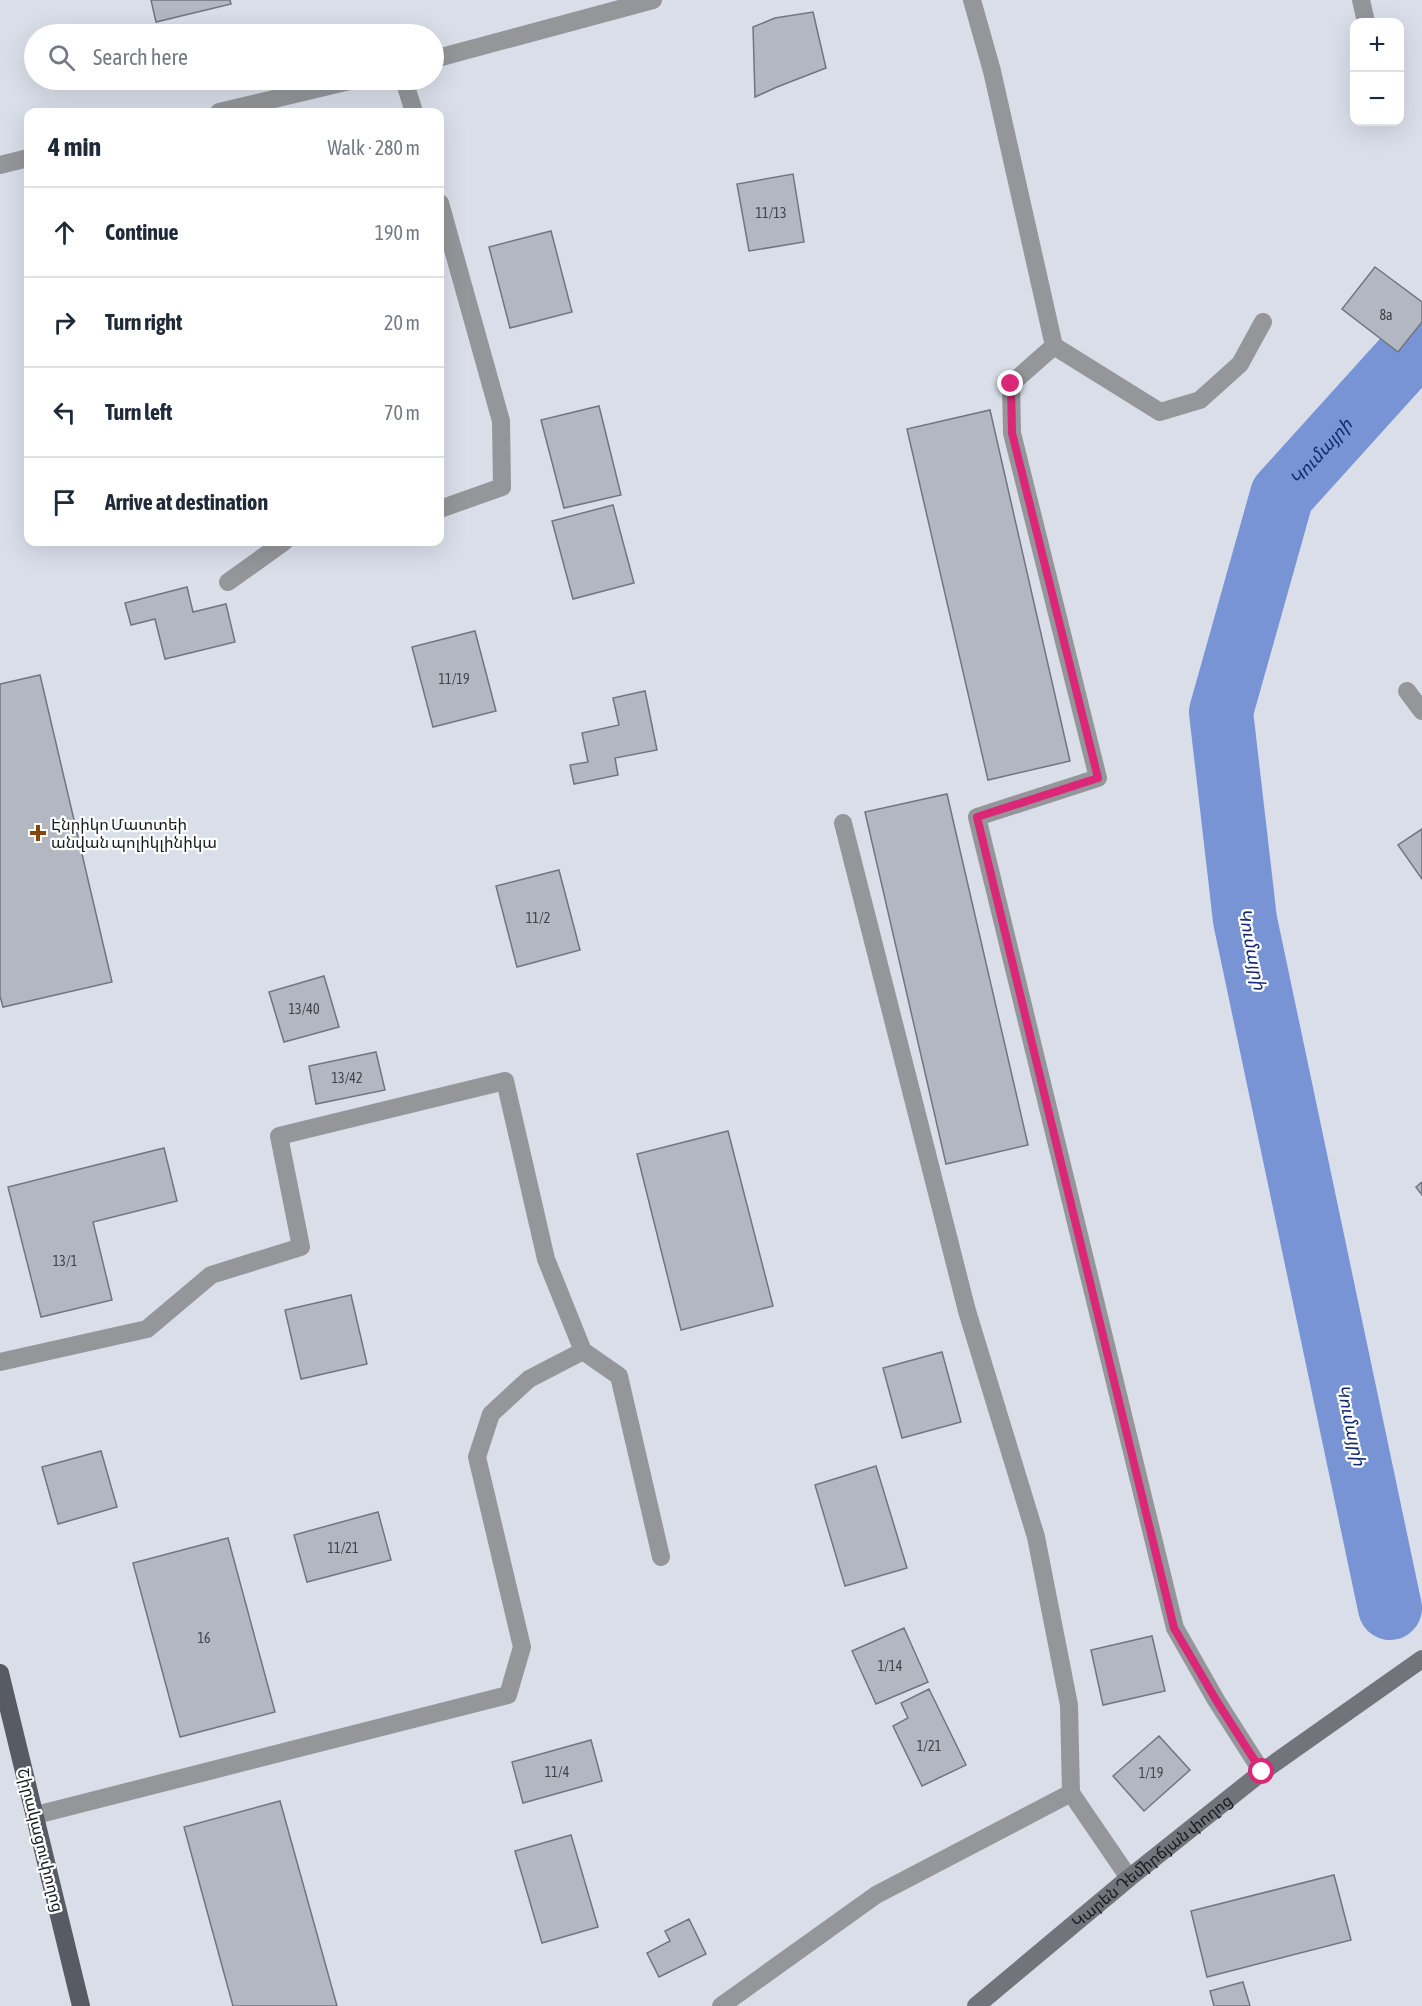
<!DOCTYPE html>
<meta charset="utf-8">
<style>
:root{--surface:#fff;--page:#f2f2f3;--text:#1f2937;--muted:#747a83;--line:#e0e1e3}
body{margin:0;font-family:"Asap Condensed","Noto Sans Armenian",sans-serif;background:var(--page);color:var(--text)}
.controls{position:absolute;right:18px;top:18px;display:grid;overflow:hidden;border-radius:12px;box-shadow:0 6px 24px #0002}
.controls button{width:54px;height:54px;display:grid;place-items:center;padding:0;border:0;border-bottom:2px solid var(--line);background:var(--surface);color:var(--text);font:30px sans-serif}
.stop{position:absolute;width:18px;height:18px;margin:-14px;border:4px solid #db2777;border-radius:50%;background:#fff}
.stop.end{background:#db2777;border-color:#fff;box-shadow:0 2px 6px #0008}
.list{margin:0;padding:0;list-style:none}
h2{display:flex;justify-content:space-between;align-items:center;height:78px;margin:0;padding:0 24px;font-size:26px}
h2 small{font-size:20px;font-weight:400;color:var(--muted)}
.list li{display:grid;grid-template-columns:39px 1fr auto;gap:18px;align-items:center;box-sizing:border-box;height:90px;padding:0 24px;border-top:2px solid var(--line)}
.list b{display:block;font-size:22px;white-space:nowrap}
.list em{font-size:20px;font-style:normal;color:var(--muted)}
.icon{flex:none;width:33px;height:33px;fill:none;stroke:currentColor;stroke-width:2;stroke-linecap:round;stroke-linejoin:round}
.map{position:relative;flex:none;width:1422px;height:2006px;overflow:hidden}
.search{position:absolute;background:var(--surface);box-shadow:0 6px 24px #0002;left:24px;top:24px;width:420px;height:66px;display:flex;align-items:center;gap:15px;box-sizing:border-box;padding:0 21px;border-radius:33px;color:var(--muted);font-size:22px}
.panel{position:absolute;background:var(--surface);box-shadow:0 6px 24px #0002;left:24px;top:108px;width:420px;height:438px;border-radius:12px}
.map>svg:first-child{display:block}
.lines{fill:none;stroke-linecap:round;stroke-linejoin:round}
.river{stroke:#7894d4;stroke-width:64}
.building{fill:#b2b7c1;stroke:#71757f;stroke-width:1.5}
.lane{stroke:#94969a;stroke-width:18}
.street{stroke:#94969a;stroke-width:18}
.secondary{stroke:#71747a;stroke-width:18}
.primary{stroke:#585b63;stroke-width:18}
.route{stroke:#db2777;stroke-width:8}
.poi-dot{fill:#85460b;stroke:#fff;stroke-width:2}
.labels{text-anchor:middle;stroke-width:4.5;stroke-linejoin:round;paint-order:stroke}
.number-label{font-size:14px;fill:#3f4247}
.poi-label{font-size:16px;fill:#191b1e;stroke:#fff;text-anchor:start}
.street-label{font-size:16px;fill:#191b1e;stroke:#fff}
.water-label{font-size:18px;font-style:italic;fill:#122973;stroke:#fff}
</style>
<div class="map">
<svg width="1422" height="2006" viewBox="0 0 1422 2006">
<rect width="100%" height="100%" fill="#d9dee9"/>
<g class="lines">
<path class="river" id="s1" d="M 1390,1608 L 1245,920 L 1221,712 L 1282,495 L 1422,340"/>
</g>
<path class="building" d="M 151,0 L 230,0 L 231,4 L 156,22 Z
M 813,12 L 826,68 L 777,87 L 755,97 L 753,27 L 775,18 Z
M 793,174 L 804,242 L 749,251 L 737,184 Z
M 551,231 L 572,312 L 510,328 L 489,247 Z
M 1375,267 L 1422,302 L 1422,322 L 1398,352 L 1342,309 Z
M 599,406 L 621,495 L 564,508 L 541,420 Z
M 990,410 L 1070,761 L 988,780 L 907,429 Z
M 613,505 L 634,583 L 573,599 L 552,521 Z
M 187,587 L 193,612 L 226,604 L 235,642 L 165,659 L 155,619 L 131,625 L 125,603 Z
M 475,631 L 496,711 L 433,727 L 412,647 Z
M 40,675 L 112,982 L 3,1007 L 0,996 L 0,684 Z
M 645,691 L 657,750 L 615,758 L 618,775 L 574,784 L 570,765 L 588,762 L 582,733 L 619,725 L 613,698 Z
M 947,794 L 1028,1145 L 946,1164 L 865,812 Z
M 1422,829 L 1422,879 L 1398,845 Z
M 559,870 L 580,950 L 517,967 L 496,886 Z
M 324,976 L 339,1027 L 284,1042 L 269,992 Z
M 376,1052 L 385,1090 L 316,1104 L 309,1066 Z
M 728,1131 L 773,1306 L 681,1330 L 637,1154 Z
M 164,1148 L 177,1201 L 93,1222 L 112,1300 L 41,1317 L 8,1187 Z
M 1422,1182 L 1422,1195 L 1416,1187 Z
M 351,1295 L 367,1364 L 301,1379 L 285,1310 Z
M 942,1352 L 961,1422 L 902,1438 L 883,1368 Z
M 101,1451 L 117,1507 L 58,1524 L 42,1467 Z
M 876,1466 L 907,1568 L 845,1586 L 815,1485 Z
M 378,1512 L 391,1560 L 307,1582 L 294,1535 Z
M 228,1538 L 275,1712 L 180,1737 L 133,1563 Z
M 904,1628 L 928,1682 L 876,1704 L 852,1651 Z
M 1152,1636 L 1165,1691 L 1103,1705 L 1091,1650 Z
M 929,1689 L 966,1765 L 922,1786 L 893,1726 L 908,1718 L 901,1703 Z
M 1159,1736 L 1190,1770 L 1144,1811 L 1113,1776 Z
M 591,1740 L 602,1781 L 523,1803 L 512,1762 Z
M 280,1801 L 337,2006 L 233,2006 L 184,1827 Z
M 571,1835 L 598,1927 L 542,1943 L 515,1851 Z
M 1334,1875 L 1351,1940 L 1207,1977 L 1191,1911 Z
M 689,1919 L 706,1954 L 659,1977 L 647,1953 L 670,1941 L 665,1931 Z
M 1243,1982 L 1250,2006 L 1214,2006 L 1210,1991 Z"/>
<g class="lines">
<path class="lane" d="M 843,823 L 967,1311 L 1036,1537 L 1069,1705 L 1071,1793"/>
<path class="street" d="M 972,0 L 992,71 L 1054,346 L 1011,384 L 1012,433 L 1098,778 L 977,817 L 1175,1628 L 1216,1700 L 1262,1772
M 1361,0 L 1366,22
M 434,59 L 653,0
M 404,80 L 414,112
M 219,112 L 354,80
M 0,165 L 28,158
M 440,203 L 501,421 L 502,487 L 440,509
M 1054,346 L 1160,412 L 1200,400 L 1240,364 L 1263,322
M 228,582 L 284,542
M 1407,691 L 1422,711
M 583,1351 L 619,1376 L 661,1557
M 0,1362 L 147,1329 L 211,1275 L 301,1247 L 279,1136 L 505,1081 L 546,1259 L 583,1351 L 529,1379 L 491,1414 L 477,1457 L 522,1647 L 508,1695 L 36,1815
M 721,2006 L 876,1895 L 1071,1793 L 1129,1878"/>
<path class="secondary" id="s2" d="M 976,2006 L 1129,1878 L 1262,1772 L 1422,1659"/>
<path class="primary" d="M 0,1673 L 81,2006"/>
</g>
<g class="lines">
<path class="route" d="M 1011,384 L 1012,433 L 1098,778 L 977,817 L 1174,1628 L 1216,1700 L 1262,1772"/>
</g>
<path class="poi-dot" d="M35 824h6v6h6v6h-6v6h-6v-6h-6v-6h6z"/>
<g class="labels">
<g class="number-label">
<text x="771" y="218">11/13</text>
<text x="1386" y="320">8a</text>
<text x="454" y="684">11/19</text>
<text x="538" y="923">11/2</text>
<text x="304" y="1014">13/40</text>
<text x="347" y="1083">13/42</text>
<text x="65" y="1266">13/1</text>
<text x="343" y="1553">11/21</text>
<text x="204" y="1643">16</text>
<text x="890" y="1671">1/14</text>
<text x="929" y="1751">1/21</text>
<text x="557" y="1777">11/4</text>
<text x="1151" y="1778">1/19</text>
</g>
<g class="poi-label">
<text x="51" y="830">Էնրիկո Մատտեի<tspan x="51" dy="18">անվան պոլիկլինիկա</tspan></text>
</g>
<g class="street-label">
<text transform="translate(41 1840) rotate(76)" y="6">Շիրակացու փողոց</text>
<text dy="6" stroke="none"><textPath href="#s2" startOffset="228">Կարեն Դեմիրճյան փողոց</textPath></text>
</g>
<g class="water-label">
<text dy="6" stroke="none"><textPath href="#s1" startOffset="1196">Կումայրի</textPath></text>
<text transform="translate(1252 949) rotate(79)" y="6">Կումայրի</text>
<text transform="translate(1351 1425) rotate(78)" y="6">Կումայրի</text>
</g>
</g>
</svg>
<div class="controls">
<button>+</button>
<button>−</button>
</div>
<div class="stop" style="left:1262px;top:1772px"></div>
<div class="stop end" style="left:1011px;top:384px"></div>
<div class="search"><svg class="icon" aria-label="search" viewBox="0 0 24 24"><circle cx="10" cy="10" r="6"/><path d="M15 15l6 6"/></svg>Search here</div>
<section class="panel">
<h2>4 min<small>Walk · 280 m</small></h2>
<ul class="list">
<li><svg class="icon" aria-label="ahead" viewBox="0 0 24 24"><path d="M12 20V5M6 11l6-6 6 6"/></svg><div><b>Continue</b></div><em>190 m</em></li>
<li><svg class="icon" aria-label="right" viewBox="0 0 24 24"><path d="M7 20v-9h11M14 6l5 5-5 5"/></svg><div><b>Turn right</b></div><em>20 m</em></li>
<li><svg class="icon" aria-label="left" viewBox="0 0 24 24"><path d="M17 20v-9H6M10 6l-5 5 5 5"/></svg><div><b>Turn left</b></div><em>70 m</em></li>
<li><svg class="icon" aria-label="arrive" viewBox="0 0 24 24"><path d="M6 21V4h12l-3 4 3 4H6"/></svg><div><b>Arrive at destination</b></div></li>
</ul>
</section>
</div>
